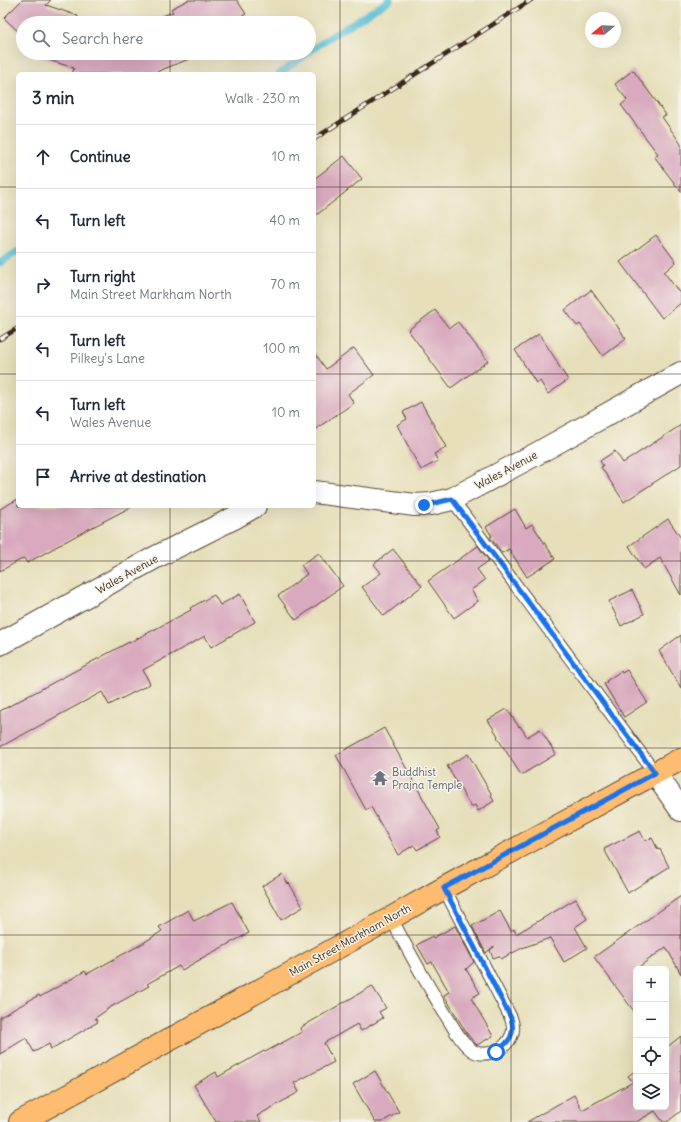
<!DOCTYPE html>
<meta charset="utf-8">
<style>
:root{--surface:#fff;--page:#f6f6f7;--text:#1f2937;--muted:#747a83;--line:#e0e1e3}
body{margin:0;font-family:Delius,sans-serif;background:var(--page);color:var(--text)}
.controls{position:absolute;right:12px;bottom:12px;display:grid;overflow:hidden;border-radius:6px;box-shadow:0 4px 16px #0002}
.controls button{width:36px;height:36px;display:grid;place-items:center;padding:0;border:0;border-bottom:1px solid var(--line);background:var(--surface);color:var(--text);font:20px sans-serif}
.compass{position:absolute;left:585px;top:12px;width:36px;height:36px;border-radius:50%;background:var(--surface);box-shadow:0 4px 16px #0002;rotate:251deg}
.stop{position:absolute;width:12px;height:12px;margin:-9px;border:3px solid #1a73e8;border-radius:50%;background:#fff}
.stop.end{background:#1a73e8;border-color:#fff;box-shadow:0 1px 4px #0008}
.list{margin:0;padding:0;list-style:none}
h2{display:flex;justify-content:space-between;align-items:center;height:52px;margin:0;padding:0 16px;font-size:17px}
h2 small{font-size:13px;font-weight:400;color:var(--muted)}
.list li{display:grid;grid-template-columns:26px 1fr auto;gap:12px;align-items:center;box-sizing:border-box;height:64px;padding:0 16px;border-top:1px solid var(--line)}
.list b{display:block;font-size:15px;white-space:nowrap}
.list p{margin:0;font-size:13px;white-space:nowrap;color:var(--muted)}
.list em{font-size:13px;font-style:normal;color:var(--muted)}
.icon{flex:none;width:22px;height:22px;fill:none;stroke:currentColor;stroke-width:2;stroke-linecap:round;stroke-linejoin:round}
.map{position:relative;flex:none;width:681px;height:1122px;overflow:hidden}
.search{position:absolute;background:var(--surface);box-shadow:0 4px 16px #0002;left:16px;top:16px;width:300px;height:44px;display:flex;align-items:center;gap:10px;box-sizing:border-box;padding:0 14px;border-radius:22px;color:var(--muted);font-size:15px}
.panel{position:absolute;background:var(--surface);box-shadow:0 4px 16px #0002;left:16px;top:72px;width:300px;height:436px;border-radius:6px}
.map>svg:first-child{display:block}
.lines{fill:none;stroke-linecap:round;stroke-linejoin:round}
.stream{stroke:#56bed4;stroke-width:7}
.building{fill:#d9aabf}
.lane-casing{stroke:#554535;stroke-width:14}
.street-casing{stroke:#554535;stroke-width:24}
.primary-casing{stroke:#554535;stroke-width:24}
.lane{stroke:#fff;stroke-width:12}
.street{stroke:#fff;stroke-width:22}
.primary{stroke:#febc70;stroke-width:22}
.rail-casing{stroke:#3b2a1e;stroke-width:4.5}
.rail{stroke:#f7f3e8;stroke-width:3;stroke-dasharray:9;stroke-linecap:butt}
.route{stroke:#1a73e8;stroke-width:5}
.grid{fill:none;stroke:#3b2a1e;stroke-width:1;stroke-opacity:0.55}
.labels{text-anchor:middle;stroke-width:3;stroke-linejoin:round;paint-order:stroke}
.street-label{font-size:11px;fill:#3b2a1e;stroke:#f7f3e8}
.worship-label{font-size:11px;fill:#5b616d;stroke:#f7f3e8;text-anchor:start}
</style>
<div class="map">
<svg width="681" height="1122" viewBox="0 0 681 1122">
<rect width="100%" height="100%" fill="#f7f3e8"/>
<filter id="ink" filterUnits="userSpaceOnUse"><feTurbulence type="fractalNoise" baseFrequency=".025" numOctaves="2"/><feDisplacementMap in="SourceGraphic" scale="8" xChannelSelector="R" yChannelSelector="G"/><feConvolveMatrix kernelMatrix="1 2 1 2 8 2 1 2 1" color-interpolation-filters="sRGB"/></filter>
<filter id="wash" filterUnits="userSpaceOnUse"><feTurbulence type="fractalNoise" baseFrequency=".012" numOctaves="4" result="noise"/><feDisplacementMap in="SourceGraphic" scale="16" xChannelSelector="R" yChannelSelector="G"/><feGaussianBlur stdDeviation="0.9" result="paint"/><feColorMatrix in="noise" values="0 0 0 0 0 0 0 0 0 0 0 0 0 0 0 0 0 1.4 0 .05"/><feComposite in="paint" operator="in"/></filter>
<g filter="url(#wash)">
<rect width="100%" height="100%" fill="#e6dfba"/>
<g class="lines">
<path class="stream" d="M 309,52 L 333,35 L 390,0
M 279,74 L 308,53
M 0,263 L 18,251"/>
</g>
<g id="blocks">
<path class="building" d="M 22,0 L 51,0 L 46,5 L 78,16 L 75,23 L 23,23 L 23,36 L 4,18 Z
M 188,0 L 237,0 L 246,14 L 231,23 L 147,23 L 147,22 L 173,12 L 171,9 Z
M 37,53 L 202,53 L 202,54 L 151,74 L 72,74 L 74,68 L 36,56 Z
M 633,70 L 666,115 L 662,117 L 681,144 L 681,192 L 654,156 L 658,154 L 621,105 L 627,100 L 615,84 Z
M 344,156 L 362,179 L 314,217 L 314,179 Z
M 656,235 L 676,262 L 664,272 L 681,295 L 681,303 L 662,318 L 620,262 Z
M 591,290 L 623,334 L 623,335 L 626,339 L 603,356 L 580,324 L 577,326 L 565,310 Z
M 435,310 L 449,328 L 458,322 L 488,361 L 451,388 L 408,330 Z
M 539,334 L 558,363 L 557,363 L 568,380 L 548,394 L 540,381 L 536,383 L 515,350 Z
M 354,348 L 374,375 L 348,394 L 354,403 L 314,430 L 314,352 L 326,369 Z
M 421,402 L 446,447 L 434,454 L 438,461 L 421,470 L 397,425 L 407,419 L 403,412 Z
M 681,425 L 681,465 L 624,502 L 601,467 L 603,466 L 600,461 L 615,451 L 623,463 Z
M 18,499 L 18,506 L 133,506 L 81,533 L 27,563 L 24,558 L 0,571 L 0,509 Z
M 515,509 L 526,528 L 532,524 L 555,559 L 527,577 L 509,549 L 502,553 L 490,537 L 492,536 L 486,527 Z
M 668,519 L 681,538 L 681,595 L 660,558 L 644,569 L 629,546 Z
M 478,546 L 489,561 L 477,569 L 485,580 L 471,590 L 478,601 L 454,618 L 428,581 Z
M 393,549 L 422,586 L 384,616 L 362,587 L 381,573 L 374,564 Z
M 319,553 L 343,586 L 296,620 L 278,596 L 307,574 L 301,565 Z
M 632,590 L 644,614 L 621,626 L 609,601 Z
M 240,594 L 255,622 L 211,647 L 205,636 L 143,670 L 150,684 L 109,705 L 102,692 L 0,747 L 0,711 L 88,664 L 129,642 L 129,643 L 191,610 L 190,608 L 214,595 L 220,605 Z
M 681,635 L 681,688 L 659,651 Z
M 627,670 L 647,702 L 624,717 L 604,684 L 607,682 L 606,681 L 621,671 L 622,673 Z
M 507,709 L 519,727 L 520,726 L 527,737 L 540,729 L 556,754 L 521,775 L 497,737 L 498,736 L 488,720 Z
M 384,728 L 440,829 L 437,831 L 440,837 L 417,850 L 414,845 L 398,855 L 371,807 L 366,810 L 336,755 Z
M 468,754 L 492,795 L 491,796 L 494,801 L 478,811 L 475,805 L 471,807 L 447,766 Z
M 640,831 L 645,841 L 652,838 L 658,850 L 660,849 L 669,867 L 628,893 L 604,849 Z
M 282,874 L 288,884 L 289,883 L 303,907 L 281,920 L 262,886 Z
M 681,896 L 681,974 L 666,947 L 636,969 L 636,1014 L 594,957 Z
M 576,899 L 587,919 L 575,927 L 587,948 L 564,962 L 550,938 L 522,948 L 501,959 L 499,956 L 493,958 L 490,950 L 494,947 L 494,946 L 486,953 L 472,926 L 500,911 L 511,931 L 514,929 L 516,934 Z
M 232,902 L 249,933 L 200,959 L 201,959 L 182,970 L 179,966 L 147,984 L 149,986 L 107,1009 L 107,1010 L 95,1018 L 98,1022 L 51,1049 L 49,1044 L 34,1052 L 26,1038 L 0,1054 L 0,1017 L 39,995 L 40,997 L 85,971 L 87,974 L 140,945 L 162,931 L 159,927 L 188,910 L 194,921 Z
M 455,926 L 474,962 L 466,969 L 480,993 L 471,998 L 493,1036 L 477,1045 L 467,1034 L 444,995 L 449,992 L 432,962 L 428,964 L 417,945 L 432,936 L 433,938 Z
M 372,986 L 386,1008 L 379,1012 L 383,1018 L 361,1031 L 357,1024 L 324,1043 L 334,1062 L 294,1083 L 299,1092 L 257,1116 L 261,1122 L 216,1122 L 194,1085 L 216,1072 L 218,1077 L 264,1051 L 265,1052 L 302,1032 L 300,1028 Z
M 681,1036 L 681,1111 L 667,1122 L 663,1122 L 655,1111 L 636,1122 L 527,1122 L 574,1095 L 582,1110 L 633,1082 L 628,1076 L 636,1070 L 636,1107 L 666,1107 L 666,1048 Z
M 375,1071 L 399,1112 L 382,1122 L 375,1122 L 353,1084 Z"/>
</g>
</g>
<g filter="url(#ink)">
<use href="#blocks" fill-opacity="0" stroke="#554535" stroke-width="1"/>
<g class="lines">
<defs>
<path id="lane" d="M 452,499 L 655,773
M 391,918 C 408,950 425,981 444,1012 C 451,1023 461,1044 473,1051 C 483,1057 499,1052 506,1044 C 510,1040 514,1032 513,1027 C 513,1025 512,1021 511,1018 L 444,888"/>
<path id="street" d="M 314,492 L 415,505 L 431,504 L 452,499 L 538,453 L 681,373
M 0,644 L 156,557 L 234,518 L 255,506
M 655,773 L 681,810"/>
<path id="primary" d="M 20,1122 L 391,918 L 444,888 L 681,759"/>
</defs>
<use href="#lane" class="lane-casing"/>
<use href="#street" class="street-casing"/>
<use href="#primary" class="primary-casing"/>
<use href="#lane" class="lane"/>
<use href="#street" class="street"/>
<use href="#primary" class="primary"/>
<defs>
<path id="rail" d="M 314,139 L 531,0
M 0,339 L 18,328"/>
</defs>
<use href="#rail" class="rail-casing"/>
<use href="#rail" class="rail"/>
</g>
</g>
<g class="lines" filter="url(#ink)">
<path class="route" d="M 424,505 L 431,504 L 452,499 L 655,773 L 444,888 L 511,1018 C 516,1035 509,1042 496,1052"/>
</g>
<path class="grid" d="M 170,0 L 170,23M 340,0 L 340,1122M 511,0 L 511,1122M 170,53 L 170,74M 0,187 L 18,187M 314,187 L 681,187M 0,374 L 18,374M 314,374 L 681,374M 170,506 L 170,1122M 0,561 L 681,561M 0,748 L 681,748M 0,935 L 681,935"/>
<defs>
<symbol id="temple-bare" viewBox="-9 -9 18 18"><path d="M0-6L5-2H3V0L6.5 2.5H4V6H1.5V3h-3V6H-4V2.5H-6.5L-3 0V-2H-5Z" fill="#6b7280" stroke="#f7f3e8" stroke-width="2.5" paint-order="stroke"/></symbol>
</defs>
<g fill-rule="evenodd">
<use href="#temple-bare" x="369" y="767" width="22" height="22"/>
</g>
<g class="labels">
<g class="street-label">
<text transform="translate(506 470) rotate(-28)" y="4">Wales Avenue</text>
<text transform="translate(127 574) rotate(-29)" y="4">Wales Avenue</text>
<text transform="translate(350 940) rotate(-29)" y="4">Main Street Markham North</text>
</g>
<g class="worship-label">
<text x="392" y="776">Buddhist<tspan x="392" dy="13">Prajna Temple</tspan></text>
</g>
</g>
</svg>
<div class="controls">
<button>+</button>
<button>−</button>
<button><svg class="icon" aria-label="locate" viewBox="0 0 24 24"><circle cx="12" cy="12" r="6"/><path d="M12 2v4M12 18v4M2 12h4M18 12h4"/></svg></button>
<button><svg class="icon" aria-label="layers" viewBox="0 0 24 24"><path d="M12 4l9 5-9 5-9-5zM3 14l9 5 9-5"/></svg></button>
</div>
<svg class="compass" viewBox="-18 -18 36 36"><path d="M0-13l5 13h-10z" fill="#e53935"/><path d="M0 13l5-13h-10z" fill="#747a83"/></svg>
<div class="stop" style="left:496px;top:1052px"></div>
<div class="stop end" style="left:424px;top:505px"></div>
<div class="search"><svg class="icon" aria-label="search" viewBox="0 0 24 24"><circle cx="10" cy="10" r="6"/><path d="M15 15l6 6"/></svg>Search here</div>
<section class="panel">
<h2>3 min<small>Walk · 230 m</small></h2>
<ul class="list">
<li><svg class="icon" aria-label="ahead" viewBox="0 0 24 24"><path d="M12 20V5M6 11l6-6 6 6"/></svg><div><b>Continue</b></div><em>10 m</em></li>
<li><svg class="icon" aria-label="left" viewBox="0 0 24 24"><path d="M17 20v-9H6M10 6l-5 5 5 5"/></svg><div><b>Turn left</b></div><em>40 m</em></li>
<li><svg class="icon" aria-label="right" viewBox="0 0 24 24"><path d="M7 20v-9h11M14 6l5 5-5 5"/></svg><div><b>Turn right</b><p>Main Street Markham North</p></div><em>70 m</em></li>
<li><svg class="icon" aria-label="left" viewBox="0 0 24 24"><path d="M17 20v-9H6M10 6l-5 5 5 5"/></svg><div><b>Turn left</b><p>Pilkey's Lane</p></div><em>100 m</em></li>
<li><svg class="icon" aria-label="left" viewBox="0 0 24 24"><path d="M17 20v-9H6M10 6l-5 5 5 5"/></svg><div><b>Turn left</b><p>Wales Avenue</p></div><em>10 m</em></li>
<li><svg class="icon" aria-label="arrive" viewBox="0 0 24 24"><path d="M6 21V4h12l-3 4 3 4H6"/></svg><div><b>Arrive at destination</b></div></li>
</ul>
</section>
</div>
